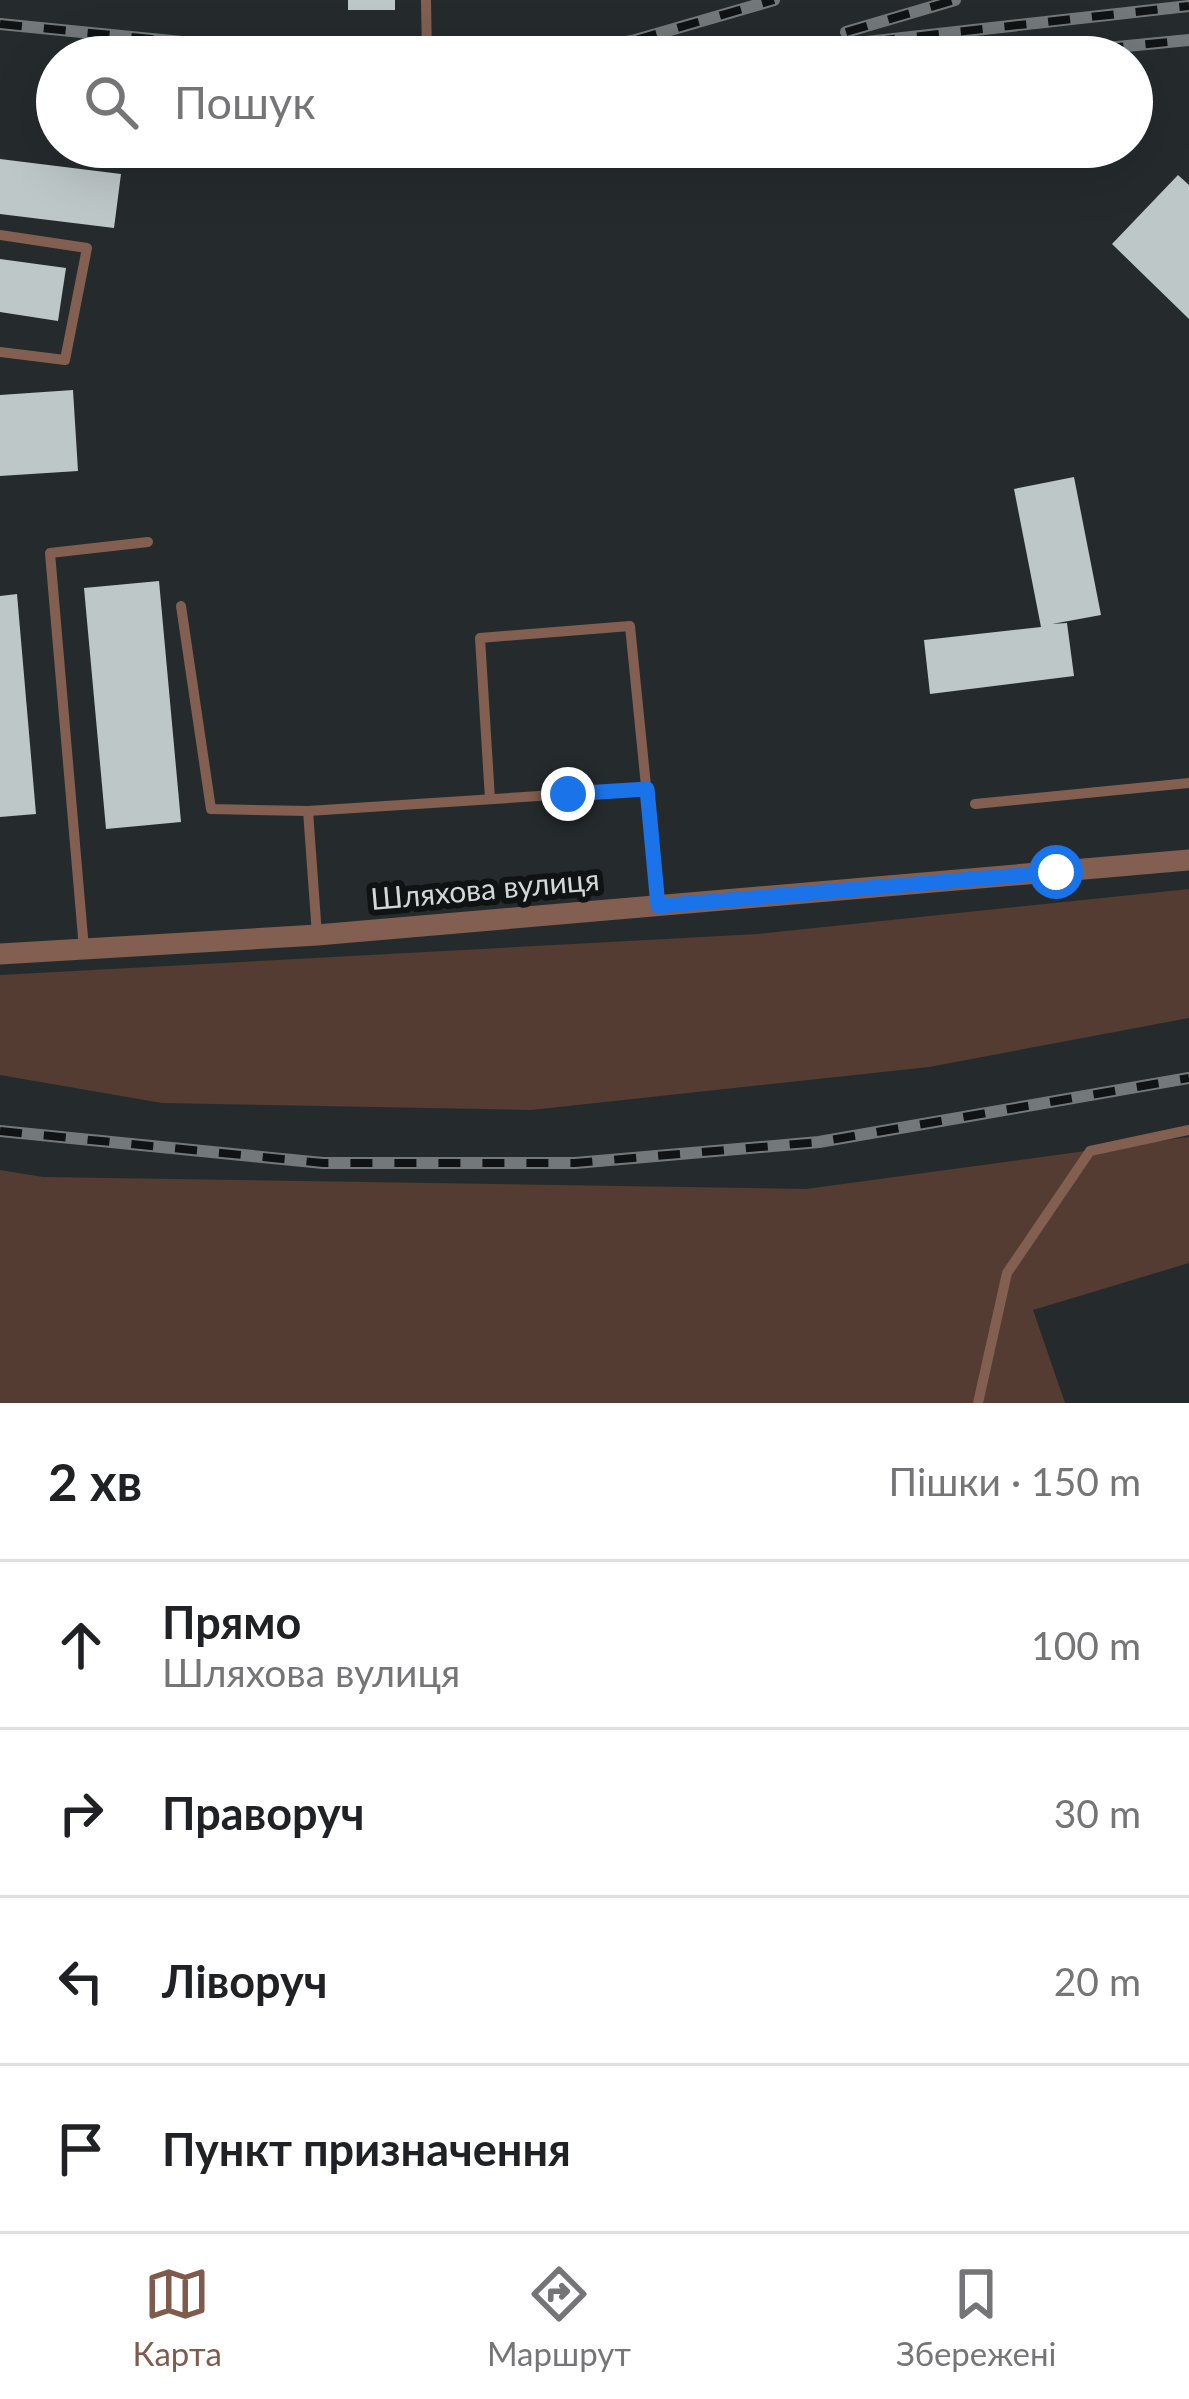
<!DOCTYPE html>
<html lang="uk">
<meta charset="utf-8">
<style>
:root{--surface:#fff;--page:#f2f2f2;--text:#202124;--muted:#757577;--line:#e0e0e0;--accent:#7e5b4c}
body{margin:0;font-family:Lato,sans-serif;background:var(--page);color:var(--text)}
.stop{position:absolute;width:36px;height:36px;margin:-27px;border:9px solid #1a73e8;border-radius:50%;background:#fff}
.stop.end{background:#1a73e8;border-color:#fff;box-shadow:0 3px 12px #0008}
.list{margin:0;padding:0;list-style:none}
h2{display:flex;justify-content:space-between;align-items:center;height:156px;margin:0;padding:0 48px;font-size:51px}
h2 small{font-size:39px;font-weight:400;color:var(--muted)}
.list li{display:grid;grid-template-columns:78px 1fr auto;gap:36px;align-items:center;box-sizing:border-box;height:168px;padding:0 48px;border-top:3px solid var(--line)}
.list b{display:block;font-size:45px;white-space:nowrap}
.list p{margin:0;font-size:39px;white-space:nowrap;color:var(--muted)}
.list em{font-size:39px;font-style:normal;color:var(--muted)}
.icon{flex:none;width:66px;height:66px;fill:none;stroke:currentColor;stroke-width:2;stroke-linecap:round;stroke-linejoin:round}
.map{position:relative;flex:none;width:1189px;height:1403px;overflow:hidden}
.search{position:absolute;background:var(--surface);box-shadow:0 12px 48px #0002;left:36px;right:36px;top:36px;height:132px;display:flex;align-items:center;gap:30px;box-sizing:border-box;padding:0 42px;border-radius:66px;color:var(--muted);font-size:45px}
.sheet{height:828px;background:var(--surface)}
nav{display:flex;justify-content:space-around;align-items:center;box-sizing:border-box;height:168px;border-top:3px solid var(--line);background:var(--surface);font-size:33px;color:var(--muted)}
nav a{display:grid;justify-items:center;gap:6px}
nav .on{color:var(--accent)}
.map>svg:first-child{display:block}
.green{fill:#543c32}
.building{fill:#bec7c8}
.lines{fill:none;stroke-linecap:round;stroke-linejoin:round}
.service{stroke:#825f50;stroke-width:10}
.minor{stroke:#825f50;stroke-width:21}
.rail-casing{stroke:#73797a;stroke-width:12}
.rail{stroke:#101314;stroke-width:8;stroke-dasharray:22;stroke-linecap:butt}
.route{stroke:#1a73e8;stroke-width:15}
.labels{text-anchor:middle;stroke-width:12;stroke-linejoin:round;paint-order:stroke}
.street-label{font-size:30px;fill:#d2d7d7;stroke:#101314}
</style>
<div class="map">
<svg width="1189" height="1403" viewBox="0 0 1189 1403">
<rect width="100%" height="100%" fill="#252b2d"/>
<path class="green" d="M 1189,889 L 1189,1018 L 929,1067 L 531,1110 L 162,1103 L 0,1075 L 0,975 L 758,934 Z
M 1189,1137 L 1189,1263 L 1033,1310 L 1065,1403 L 0,1403 L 0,1170 L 43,1177 L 806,1189 Z"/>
<path class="building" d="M 348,0 L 395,0 L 395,10 L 348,10 Z
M 0,159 L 121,174 L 114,228 L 0,214 Z
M 1178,175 L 1189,185 L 1189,319 L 1112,244 Z
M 0,259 L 66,268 L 58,321 L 0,312 Z
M 73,390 L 78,471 L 0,476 L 0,395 Z
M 1074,477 L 1101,615 L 1052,624 L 1067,623 L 1074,676 L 930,694 L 924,640 L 1041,627 L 1014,489 Z
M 159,581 L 181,822 L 106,829 L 84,588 Z
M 17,594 L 36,814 L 0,817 L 0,596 Z"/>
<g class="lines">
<path class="service" d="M 426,0 L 427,57
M 0,235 L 87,248 L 65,360 L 0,352
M 181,606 L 211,809 L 308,811 L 647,789
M 490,799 L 480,638 L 630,626 L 658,906
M 975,804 L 1189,783
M 308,811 L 317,935
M 84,949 L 50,553 L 148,542
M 978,1403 L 1007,1273 L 1090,1151 L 1189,1130"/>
<path class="minor" d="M 0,954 L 317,935 L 1189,860"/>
<defs>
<path id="rail" d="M 0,24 L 334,57
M 846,32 L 955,0
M 549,57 L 632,41 L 774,0
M 698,57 L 777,52 L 1189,6
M 1014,57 L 1189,40
M 0,1131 L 323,1163 L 575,1163 L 819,1142 L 1189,1078"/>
</defs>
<use href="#rail" class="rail-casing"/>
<use href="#rail" class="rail"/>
</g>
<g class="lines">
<path class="route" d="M 568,794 L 647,789 L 658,906 L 1056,872"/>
</g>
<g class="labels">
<g class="street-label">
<text transform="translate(485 890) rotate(-5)" y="10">Шляхова вулиця</text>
</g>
</g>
</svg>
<div class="stop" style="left:1056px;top:872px"></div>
<div class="stop end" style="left:568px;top:794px"></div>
<div class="search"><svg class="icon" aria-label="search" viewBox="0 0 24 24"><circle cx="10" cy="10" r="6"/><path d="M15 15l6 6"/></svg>Пошук</div>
</div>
<section class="sheet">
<h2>2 хв<small>Пішки · 150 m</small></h2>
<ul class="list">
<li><svg class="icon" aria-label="ahead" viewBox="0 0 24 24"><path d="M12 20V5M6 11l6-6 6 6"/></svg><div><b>Прямо</b><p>Шляхова вулиця</p></div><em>100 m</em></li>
<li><svg class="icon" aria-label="right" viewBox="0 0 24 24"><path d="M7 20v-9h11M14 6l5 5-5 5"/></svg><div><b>Праворуч</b></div><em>30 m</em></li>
<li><svg class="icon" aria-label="left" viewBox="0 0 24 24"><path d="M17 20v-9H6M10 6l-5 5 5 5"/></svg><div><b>Ліворуч</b></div><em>20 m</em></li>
<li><svg class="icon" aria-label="arrive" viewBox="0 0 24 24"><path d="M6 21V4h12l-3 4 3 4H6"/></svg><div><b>Пункт призначення</b></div></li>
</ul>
</section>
<nav>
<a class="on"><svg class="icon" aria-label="map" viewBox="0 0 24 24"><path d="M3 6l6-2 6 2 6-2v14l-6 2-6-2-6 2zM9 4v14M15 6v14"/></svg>Карта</a>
<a><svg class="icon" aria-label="directions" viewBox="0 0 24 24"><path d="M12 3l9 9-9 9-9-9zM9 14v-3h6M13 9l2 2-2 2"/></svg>Маршрут</a>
<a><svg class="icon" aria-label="saved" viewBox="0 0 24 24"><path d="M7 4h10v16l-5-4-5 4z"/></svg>Збережені</a>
</nav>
